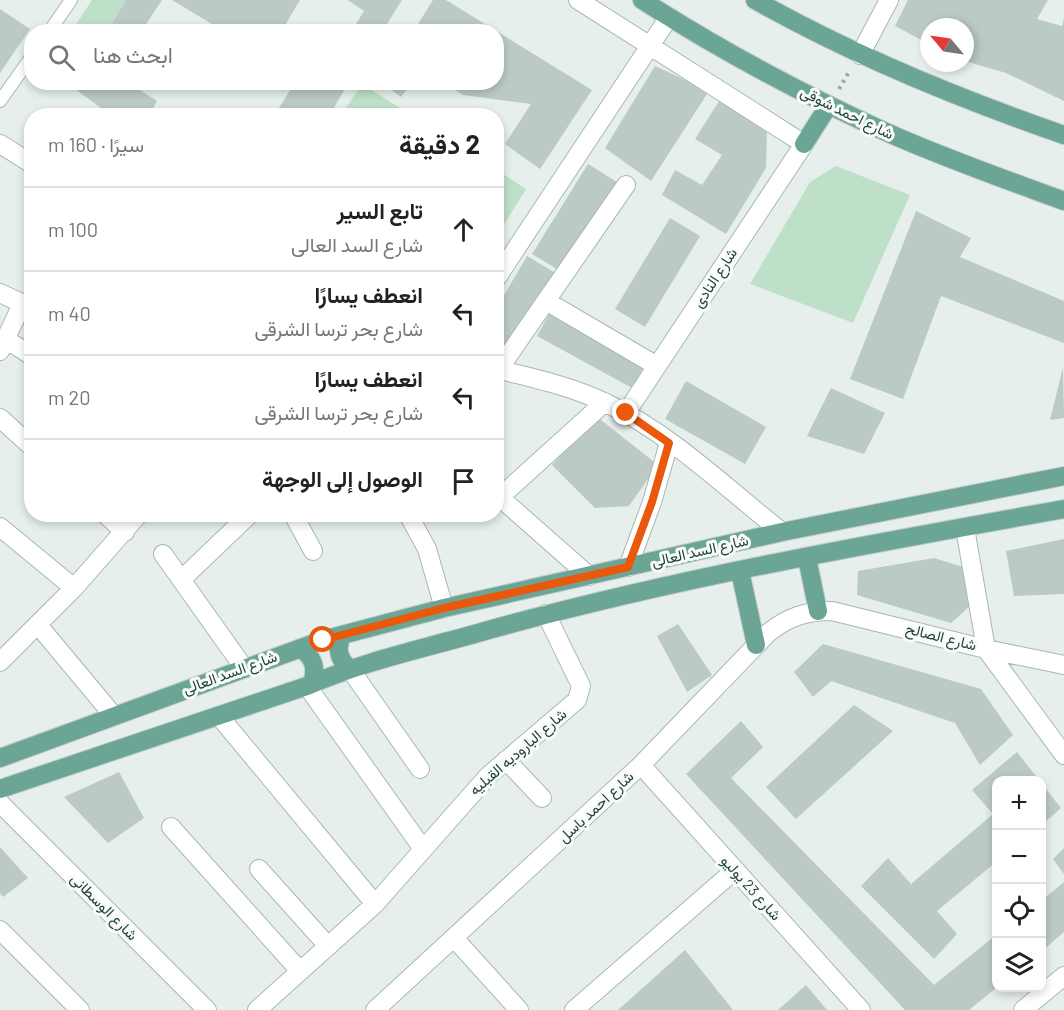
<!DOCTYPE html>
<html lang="ar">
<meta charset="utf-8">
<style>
:root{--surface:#fff;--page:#f2f2f2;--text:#222;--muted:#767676;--line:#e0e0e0}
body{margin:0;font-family:Barlow,Vazirmatn,sans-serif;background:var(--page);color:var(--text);direction:rtl}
.controls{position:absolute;right:18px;bottom:18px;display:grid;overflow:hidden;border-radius:12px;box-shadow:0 3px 9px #0003}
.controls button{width:54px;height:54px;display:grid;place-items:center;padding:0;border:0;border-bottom:2px solid var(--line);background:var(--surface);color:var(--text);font:30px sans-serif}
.compass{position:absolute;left:920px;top:18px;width:54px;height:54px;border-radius:50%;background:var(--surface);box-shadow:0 3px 9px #0003;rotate:299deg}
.stop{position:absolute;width:18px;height:18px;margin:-14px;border:4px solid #ea580c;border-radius:50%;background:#fff}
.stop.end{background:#ea580c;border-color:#fff;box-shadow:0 2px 6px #0008}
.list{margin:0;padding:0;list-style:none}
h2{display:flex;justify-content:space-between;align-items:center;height:78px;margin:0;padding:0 24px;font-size:26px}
h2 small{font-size:20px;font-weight:400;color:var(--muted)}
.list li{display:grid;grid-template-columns:39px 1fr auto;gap:18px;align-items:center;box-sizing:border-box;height:84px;padding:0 24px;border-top:2px solid var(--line)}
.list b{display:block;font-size:22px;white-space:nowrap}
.list p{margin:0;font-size:20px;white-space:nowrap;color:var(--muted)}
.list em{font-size:20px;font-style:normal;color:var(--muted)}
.icon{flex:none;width:33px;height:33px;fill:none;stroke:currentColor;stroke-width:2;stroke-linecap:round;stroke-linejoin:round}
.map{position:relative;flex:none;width:1064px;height:1010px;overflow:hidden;direction:ltr}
.search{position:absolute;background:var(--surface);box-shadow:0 3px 9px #0003;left:24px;top:24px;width:480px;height:66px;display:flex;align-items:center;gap:15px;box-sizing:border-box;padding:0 21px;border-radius:24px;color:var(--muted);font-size:22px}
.panel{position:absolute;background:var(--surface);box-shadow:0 3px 9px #0003;left:24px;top:108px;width:480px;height:414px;border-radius:24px;direction:rtl}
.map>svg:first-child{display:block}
.green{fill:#bfe0c8}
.building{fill:#bbcac4}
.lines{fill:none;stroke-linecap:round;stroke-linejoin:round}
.service-casing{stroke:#a8b8b2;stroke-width:14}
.minor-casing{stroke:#a8b8b2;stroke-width:20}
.primary-casing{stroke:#c2cac8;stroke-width:20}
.path{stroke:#86b3a5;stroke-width:4;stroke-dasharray:3 4.5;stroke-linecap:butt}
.service{stroke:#fff;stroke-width:12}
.minor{stroke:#fff;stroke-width:18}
.primary{stroke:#6aa596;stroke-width:18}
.route{stroke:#ea580c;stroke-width:8}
.labels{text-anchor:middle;stroke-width:6;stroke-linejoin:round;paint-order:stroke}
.street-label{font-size:15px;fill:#24423a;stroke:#f7fbf9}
</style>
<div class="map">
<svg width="1064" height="1010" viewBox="0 0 1064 1010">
<rect width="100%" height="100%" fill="#e6efeb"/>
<path class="green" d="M 92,0 L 126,0 L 106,31 L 71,32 Z
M 362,84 L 411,115 L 341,115 Z
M 836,166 L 910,195 L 853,323 L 750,284 L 810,182 Z
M 497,170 L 526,189 L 497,236 Z"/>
<path class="building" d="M 126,0 L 162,0 L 141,32 L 106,32 Z
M 172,0 L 300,0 L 281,32 L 225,32 Z
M 348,0 L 402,0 L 382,32 L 351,32 L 364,11 Z
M 433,0 L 446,0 L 592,90 L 540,169 L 505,144 L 531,104 L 463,95 L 443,82 L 496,82 L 496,32 L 413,32 Z
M 908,0 L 1048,0 L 1037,19 L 1062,26 L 1064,18 L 1064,101 L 1006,73 L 965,61 L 965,27 L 929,27 L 929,44 L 895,26 Z
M 0,9 L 30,29 L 0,73 Z
M 655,66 L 709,91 L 651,181 L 605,148 Z
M 73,82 L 127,82 L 157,101 L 149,116 L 112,116 L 71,86 Z
M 295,82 L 349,82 L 329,116 L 274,116 Z
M 381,82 L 412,82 L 401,97 Z
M 721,98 L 767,128 L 766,168 L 726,234 L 662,195 L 675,170 L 702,185 L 722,155 L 695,139 Z
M 588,164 L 617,182 L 562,272 L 532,254 Z
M 916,211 L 971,238 L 960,257 L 1064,301 L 1064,343 L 941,296 L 903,399 L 850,379 Z
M 670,218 L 700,236 L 645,327 L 615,309 Z
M 527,256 L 557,274 L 506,352 L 496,346 L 496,309 Z
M 552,309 L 647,361 L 632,388 L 537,336 Z
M 1063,367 L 1064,418 L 1050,420 Z
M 686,381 L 766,427 L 745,464 L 665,419 Z
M 831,388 L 885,413 L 864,454 L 807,436 Z
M 596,416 L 658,465 L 629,506 L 595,508 L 552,465 Z
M 1064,539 L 1064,594 L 1014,596 L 1006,551 Z
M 934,558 L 963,567 L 970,606 L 951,623 L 857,595 L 858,571 Z
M 678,624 L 712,675 L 687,692 L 657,636 Z
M 823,644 L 981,689 L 1013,735 L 980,765 L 955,723 L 831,681 L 813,697 L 794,672 Z
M 854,705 L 893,731 L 796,819 L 766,787 Z
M 741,721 L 763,747 L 731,778 L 934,985 L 996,935 L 996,988 L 969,1010 L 905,1010 L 686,774 Z
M 1017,752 L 1039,780 L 996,780 L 996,862 L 937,911 L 957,934 L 934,959 L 861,886 L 888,858 L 911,884 L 993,814 L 972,790 Z
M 119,772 L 144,818 L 108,843 L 64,797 Z
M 1042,784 L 1061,808 L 1042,825 Z
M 0,847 L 28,878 L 3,897 L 0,893 Z
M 1064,848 L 1064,874 L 1053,859 Z
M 1064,882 L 1064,932 L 1042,951 L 1042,900 Z
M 685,950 L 733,1010 L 618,1010 Z
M 806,985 L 827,1010 L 778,1010 Z"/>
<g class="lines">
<defs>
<path id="service" d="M 49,32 L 71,0
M 0,101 L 32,56"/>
<path id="minor" d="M 578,0 L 804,144 L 626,413
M 860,55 L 889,0
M 0,144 L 32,164
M 496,279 L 669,17
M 0,293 L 32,308
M 546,301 L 657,366
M 7,340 L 32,356
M 0,351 L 22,304
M 496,369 C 533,378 571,386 606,403 C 670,433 726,488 782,532
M 499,369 L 626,185
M 0,418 L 32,447
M 496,494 L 589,576
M 500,497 L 605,402
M 105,514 L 125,532
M 293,514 L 313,551
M 408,514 L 427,549 L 444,608
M 0,527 L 74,588
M 965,528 L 986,649 L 1064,755
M 163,554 L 244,668
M 628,567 L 652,502 L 669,443
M 182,579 L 250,514
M 38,625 L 113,715
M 0,662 L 74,588 L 139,514
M 350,669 L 420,769
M 307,686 L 423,849
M 219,716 L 375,904
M 506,760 L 542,798
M 641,765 L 861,1010
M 0,803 L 207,1010
M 171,827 L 300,971
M 259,869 L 328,946
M 0,930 L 80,1010
M 454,938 L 519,1010
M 257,1010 L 375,904 L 488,776 L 577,700 L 581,686 L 546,614
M 375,1010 L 641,765 L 768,633 C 788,617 806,611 832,611 L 986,649 L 1064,665
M 574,1010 L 735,870
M 1023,1010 L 1064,976"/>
<path id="primary" d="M 642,0 C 720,50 802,94 886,132 C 944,158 1004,179 1064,201
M 755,0 C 854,56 957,98 1064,135
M 804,144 L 829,105
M 807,558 L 818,611
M 740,571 L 756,645
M 342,635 C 336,649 338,659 350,669
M 300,648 C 314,657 317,668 312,684
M 0,758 L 323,640 L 444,608 L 782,532 L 1064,476
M 0,789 L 307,686 C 364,661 426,648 485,631 C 675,578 870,544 1064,509"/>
</defs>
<use href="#service" class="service-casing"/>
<use href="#minor" class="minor-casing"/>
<use href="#primary" class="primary-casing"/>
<path class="path" d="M 839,89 L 850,70"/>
<use href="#service" class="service"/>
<use href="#minor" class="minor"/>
<use href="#primary" class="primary"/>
</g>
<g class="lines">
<path class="route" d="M 323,640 L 444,608 L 628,567 L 652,502 L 669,443 L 626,413"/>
</g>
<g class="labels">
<g class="street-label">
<text transform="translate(847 113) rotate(26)" y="5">شارع احمد شوقى</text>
<text transform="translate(715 278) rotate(-57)" y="5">شارع النادى</text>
<text transform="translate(700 551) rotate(-13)" y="5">شارع السد العالى</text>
<text transform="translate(941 637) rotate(14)" y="5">شارع الصالح</text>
<text transform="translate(230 673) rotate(-20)" y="5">شارع السد العالى</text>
<text transform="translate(518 752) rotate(-41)" y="5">شارع الباروديه القبليه</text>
<text transform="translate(596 807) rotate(-43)" y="5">شارع احمد باسل</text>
<text transform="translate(751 888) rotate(48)" y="5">شارع 23 يوليو</text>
<text transform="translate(104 907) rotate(45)" y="5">شارع الوسطانى</text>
</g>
</g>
</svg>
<div class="controls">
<button>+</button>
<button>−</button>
<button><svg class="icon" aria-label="locate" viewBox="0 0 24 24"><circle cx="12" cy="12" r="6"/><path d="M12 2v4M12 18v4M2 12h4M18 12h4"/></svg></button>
<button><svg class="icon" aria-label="layers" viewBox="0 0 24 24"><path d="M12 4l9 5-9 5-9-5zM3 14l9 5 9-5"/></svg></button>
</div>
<svg class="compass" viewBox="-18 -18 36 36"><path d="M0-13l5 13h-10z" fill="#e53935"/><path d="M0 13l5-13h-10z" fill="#767676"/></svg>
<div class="stop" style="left:323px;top:640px"></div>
<div class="stop end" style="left:626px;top:413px"></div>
<div class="search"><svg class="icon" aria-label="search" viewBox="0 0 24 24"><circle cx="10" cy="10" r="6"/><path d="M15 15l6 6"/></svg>ابحث هنا</div>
<section class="panel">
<h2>2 دقيقة<small>سيرًا · 160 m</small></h2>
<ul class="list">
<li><svg class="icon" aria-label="ahead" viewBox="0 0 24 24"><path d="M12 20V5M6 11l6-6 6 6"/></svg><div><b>تابع السير</b><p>شارع السد العالى</p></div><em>100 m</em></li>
<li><svg class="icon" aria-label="left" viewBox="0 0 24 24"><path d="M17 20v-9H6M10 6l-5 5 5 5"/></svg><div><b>انعطف يسارًا</b><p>شارع بحر ترسا الشرقى</p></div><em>40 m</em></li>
<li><svg class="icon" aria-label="left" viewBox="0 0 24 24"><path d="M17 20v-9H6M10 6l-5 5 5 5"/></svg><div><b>انعطف يسارًا</b><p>شارع بحر ترسا الشرقى</p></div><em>20 m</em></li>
<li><svg class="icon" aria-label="arrive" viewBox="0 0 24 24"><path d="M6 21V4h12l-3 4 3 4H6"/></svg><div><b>الوصول إلى الوجهة</b></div></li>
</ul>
</section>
</div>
